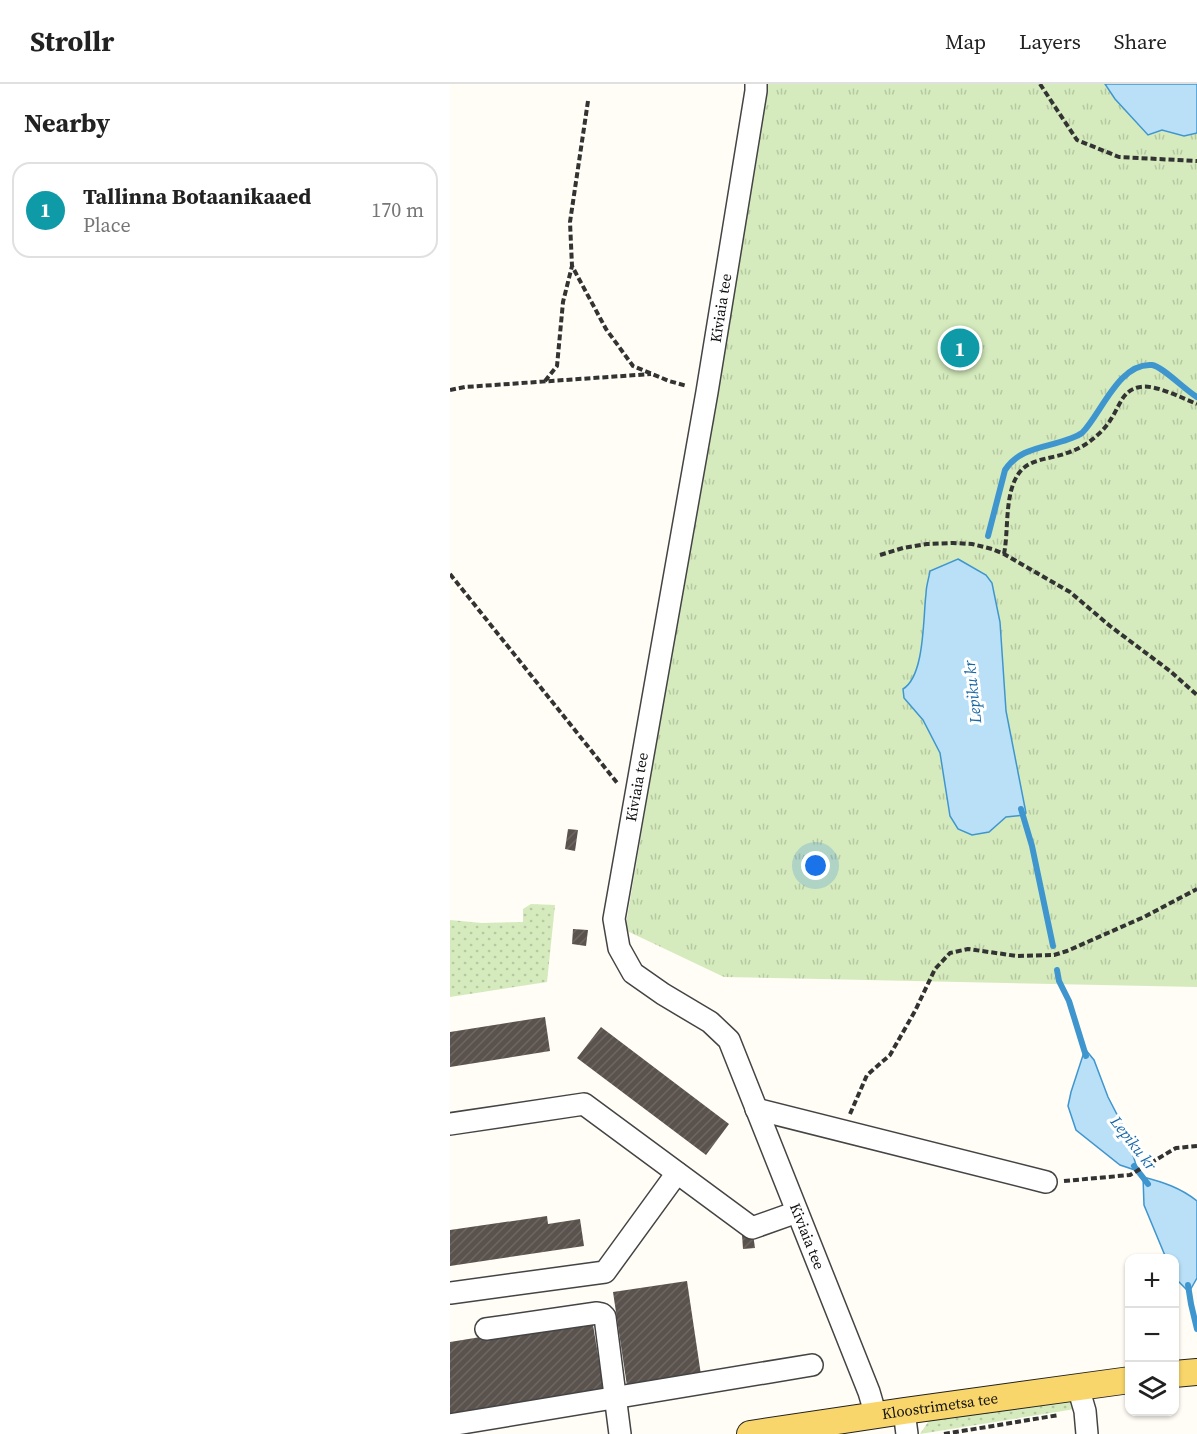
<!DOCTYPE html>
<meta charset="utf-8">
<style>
:root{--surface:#fff;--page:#f6f6f6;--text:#222;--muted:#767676;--line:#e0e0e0;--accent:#c4262e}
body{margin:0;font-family:"Source Serif 4",serif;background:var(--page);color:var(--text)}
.controls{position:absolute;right:18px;bottom:18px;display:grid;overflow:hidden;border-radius:12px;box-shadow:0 2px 4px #0004}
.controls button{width:54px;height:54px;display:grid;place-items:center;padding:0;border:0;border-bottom:2px solid var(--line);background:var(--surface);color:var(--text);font:30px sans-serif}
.you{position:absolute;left:366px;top:782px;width:21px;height:21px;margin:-15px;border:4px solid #fff;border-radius:50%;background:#1a73e8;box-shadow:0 0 0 9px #1a73e833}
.badge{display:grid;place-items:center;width:39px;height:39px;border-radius:50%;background:var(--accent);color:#fff;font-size:20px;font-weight:700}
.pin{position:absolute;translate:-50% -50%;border:3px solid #fff;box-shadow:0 2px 6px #0006}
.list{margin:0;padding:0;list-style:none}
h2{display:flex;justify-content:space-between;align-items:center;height:78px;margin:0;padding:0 24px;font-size:26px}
h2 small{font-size:20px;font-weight:400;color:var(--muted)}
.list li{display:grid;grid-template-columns:39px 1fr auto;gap:18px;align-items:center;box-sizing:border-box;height:96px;margin:0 12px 12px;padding:0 12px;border:2px solid var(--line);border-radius:18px}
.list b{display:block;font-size:22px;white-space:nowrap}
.list p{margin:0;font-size:20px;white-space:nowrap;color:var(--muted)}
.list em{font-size:20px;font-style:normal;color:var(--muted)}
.icon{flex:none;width:33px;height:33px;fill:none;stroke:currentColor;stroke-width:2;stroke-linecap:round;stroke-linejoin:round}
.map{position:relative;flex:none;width:747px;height:1350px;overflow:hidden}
header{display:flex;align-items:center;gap:36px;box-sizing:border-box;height:84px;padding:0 30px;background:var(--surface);border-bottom:2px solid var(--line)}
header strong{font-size:28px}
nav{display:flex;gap:33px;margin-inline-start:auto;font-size:21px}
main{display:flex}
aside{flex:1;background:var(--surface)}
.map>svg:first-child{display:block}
.grass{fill:url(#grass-dots)}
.park{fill:url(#park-tufts)}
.water{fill:#b9e0f7;stroke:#3f96cf;stroke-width:1.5}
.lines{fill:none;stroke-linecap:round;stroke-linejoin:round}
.stream{stroke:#3f96cf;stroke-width:6}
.building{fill:url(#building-hatch)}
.minor-casing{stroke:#444;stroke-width:24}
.major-casing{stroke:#222;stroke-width:28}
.path{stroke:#333;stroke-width:4;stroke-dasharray:6 3;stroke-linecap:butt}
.minor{stroke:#fff;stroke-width:21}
.major{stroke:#f9d66b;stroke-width:26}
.labels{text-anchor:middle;stroke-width:6;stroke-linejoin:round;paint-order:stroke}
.street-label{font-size:15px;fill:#111;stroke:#fff}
.water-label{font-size:16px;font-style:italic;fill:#1768a6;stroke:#fff}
</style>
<header>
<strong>Strollr</strong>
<nav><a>Map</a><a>Layers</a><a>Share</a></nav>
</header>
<main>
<aside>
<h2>Nearby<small></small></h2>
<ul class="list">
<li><span class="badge" style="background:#0f9aa8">1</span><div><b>Tallinna Botaanikaaed</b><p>Place</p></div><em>170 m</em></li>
</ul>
</aside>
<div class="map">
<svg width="747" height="1350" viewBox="0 0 747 1350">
<defs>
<pattern id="grass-dots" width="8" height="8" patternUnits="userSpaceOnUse" patternTransform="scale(1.5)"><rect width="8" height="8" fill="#d5ebbd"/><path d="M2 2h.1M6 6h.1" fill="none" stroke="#b6c8a1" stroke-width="1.8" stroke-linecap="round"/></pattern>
<pattern id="park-tufts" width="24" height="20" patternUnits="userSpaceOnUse" patternTransform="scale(1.5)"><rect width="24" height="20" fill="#d5ebbd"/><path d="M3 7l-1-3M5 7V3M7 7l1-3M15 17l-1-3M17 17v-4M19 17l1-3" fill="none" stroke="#b6c8a1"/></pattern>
<pattern id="building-hatch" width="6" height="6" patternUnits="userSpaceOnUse" patternTransform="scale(1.5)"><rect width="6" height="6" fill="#5a524d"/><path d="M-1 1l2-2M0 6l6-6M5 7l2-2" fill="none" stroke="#6d6662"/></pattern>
</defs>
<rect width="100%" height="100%" fill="#fffdf5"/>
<path class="grass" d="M 81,820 L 105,821 L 97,898 L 0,913 L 0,836 L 32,839 L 73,838 L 73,825 Z
M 617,1317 L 624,1319 L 625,1325 L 470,1350 L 480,1335 Z"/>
<path class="park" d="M 312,0 L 747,0 L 747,903 L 274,893 L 175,846 L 314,22 Z"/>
<path class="water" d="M 655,0 L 747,0 L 747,49 L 734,52 L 712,46 L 698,51 L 665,15 Z
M 508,475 L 536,491 L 542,499 L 544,509 L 550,538 L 556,627 L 576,729 L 574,731 L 556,733 L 539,748 L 522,751 L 508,745 L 500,732 L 490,669 L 473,636 L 454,614 L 453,605 C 475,592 473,533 476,510 C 476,502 479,494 480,487 Z
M 635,965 L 644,976 L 658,1013 L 675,1046 L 688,1087 L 670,1081 L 626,1046 L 618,1022 L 621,1008 Z
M 693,1093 C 713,1098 731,1104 747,1117 L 747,1194 L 739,1208 L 725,1194 L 724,1174 L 716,1174 L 694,1121 Z"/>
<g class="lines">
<path class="stream" d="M 538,452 L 555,386 C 570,363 596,364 619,355 C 624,353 628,352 632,349 C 651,330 669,278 702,281 C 712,282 736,307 747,313
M 571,725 L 582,762 L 603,862
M 607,886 L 609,897 L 619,917 L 636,972
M 684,1082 L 698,1100
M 738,1201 L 741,1220 L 747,1245"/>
</g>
<path class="building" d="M 118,745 L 128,746 L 125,767 L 115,765 Z
M 123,845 L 138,846 L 136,862 L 122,860 Z
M 95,933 L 100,967 L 0,983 L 0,948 Z
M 151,943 L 279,1040 L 256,1071 L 127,974 Z
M 97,1132 L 98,1140 L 130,1135 L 134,1162 L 0,1182 L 0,1146 Z
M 303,1150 L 305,1164 L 293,1165 L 292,1151 Z
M 237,1197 L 251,1291 L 177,1302 L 163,1208 Z
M 142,1235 L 154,1307 L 0,1331 L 0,1258 Z"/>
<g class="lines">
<defs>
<g id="minor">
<path id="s1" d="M 306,0 L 306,7 L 257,308 L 164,835 L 169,864 L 183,889 L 213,910 L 260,938 L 279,956 L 419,1308 L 426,1332"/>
<path d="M 306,1025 L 596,1098"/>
<path d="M 0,1040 L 134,1020 L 302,1144 L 347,1128"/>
<path d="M 0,1209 L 155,1188 L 227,1089"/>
<path d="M 36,1245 L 147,1229 L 152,1230 L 155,1233 L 170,1350"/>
<path d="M 628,1303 L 635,1327 L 637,1350"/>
<path d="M 454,1327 L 457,1350"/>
<path d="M 0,1341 L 362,1281"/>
</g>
<g id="major">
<path d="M 724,1290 L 747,1288"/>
<path id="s2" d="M 300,1350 L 454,1327 L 680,1296"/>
</g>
</defs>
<use href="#minor" class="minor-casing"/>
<use href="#major" class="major-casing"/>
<path class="path" d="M 590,0 L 627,56 L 669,73 L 747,77
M 138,17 L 120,138 L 122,182 L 156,245 L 183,282 L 219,297 L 237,302
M 95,297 L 107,282 L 113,218 L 122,182
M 0,306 L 15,303 L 201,290
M 554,470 C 559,445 554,410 569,389 C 579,375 599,375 614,370 C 623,367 631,364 639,358 C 647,352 656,344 661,335 C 670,322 672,306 690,303 C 705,300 732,314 747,320
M 430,471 L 453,464 L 477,460 L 503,459 L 522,460 L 542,465 L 554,470 L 620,508 L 660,542 L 720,587 L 747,611
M 0,490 L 168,700
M 400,1030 L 417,991 L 440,971 L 465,927 L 485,885 L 500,869 L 518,865 L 567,872 L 604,871 L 617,867 L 694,833 L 747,805
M 614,1097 L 680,1091 L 726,1064 L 747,1062
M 494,1350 L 609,1331"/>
<use href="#minor" class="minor"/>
<use href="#major" class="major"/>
</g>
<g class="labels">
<g class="street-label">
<text transform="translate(271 224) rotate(-81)" y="5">Kiviaia tee</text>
<text transform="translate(187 703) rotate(-80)" y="5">Kiviaia tee</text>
<text dy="5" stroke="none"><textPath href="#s1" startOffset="1234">Kiviaia tee</textPath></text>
<text dy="5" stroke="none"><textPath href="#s2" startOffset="192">Kloostrimetsa tee</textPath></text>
</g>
<g class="water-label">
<text transform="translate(522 608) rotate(-96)" y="6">Lepiku kr</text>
<text transform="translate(684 1059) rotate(52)" y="6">Lepiku kr</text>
</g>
</g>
</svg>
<div class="controls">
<button>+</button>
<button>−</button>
<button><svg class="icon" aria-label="layers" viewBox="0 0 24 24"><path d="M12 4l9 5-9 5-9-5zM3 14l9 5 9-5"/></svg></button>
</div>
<div class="you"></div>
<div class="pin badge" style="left:510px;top:264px;background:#0f9aa8">1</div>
</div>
</main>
